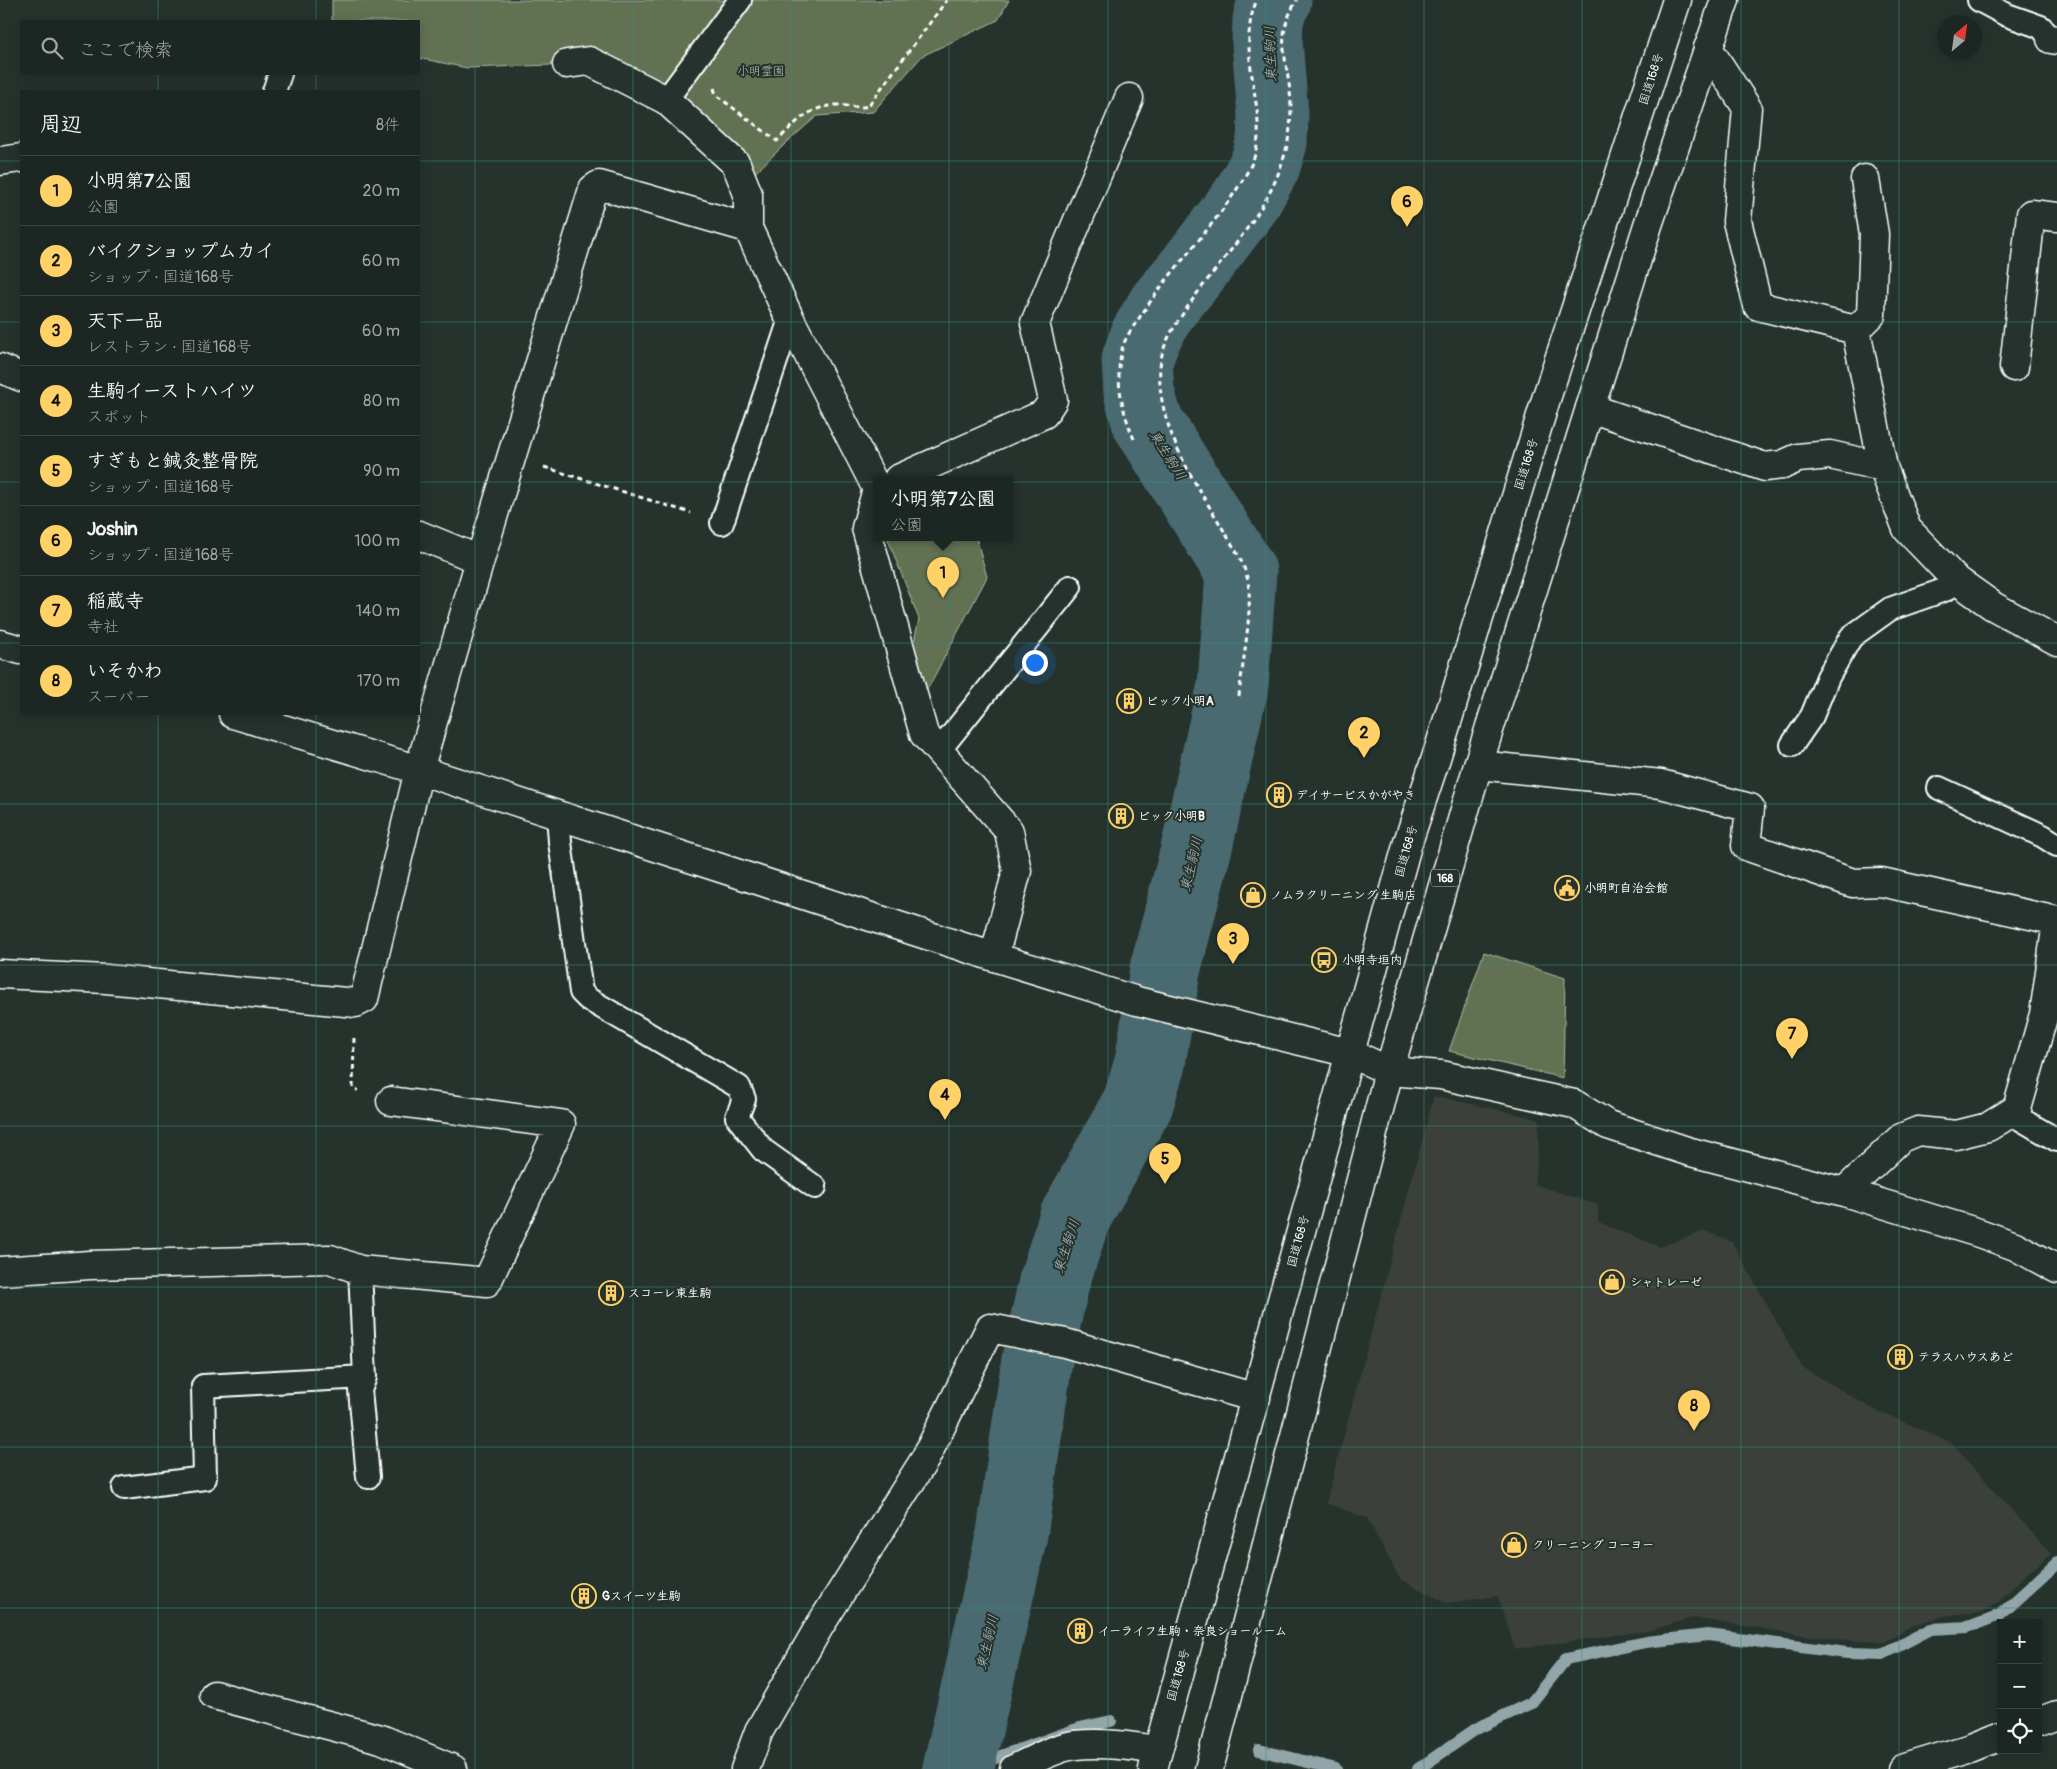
<!DOCTYPE html>
<html lang="ja">
<meta charset="utf-8">
<style>
:root{--surface:#1c2622;--page:#29322f;--text:#f1f3f6;--muted:#a0a5a5;--line:#3a4340;--accent:#ffd166}
body{margin:0;font-family:Pangolin,"Klee One",sans-serif;background:var(--page);color:var(--text)}
.controls{position:absolute;right:15px;bottom:15px;display:grid;overflow:hidden;border-radius:0px;box-shadow:0 2px 12px #0003}
.controls button{width:45px;height:45px;display:grid;place-items:center;padding:0;border:0;border-bottom:1px solid var(--line);background:var(--surface);color:var(--text);font:25px sans-serif}
.compass{position:absolute;left:1937px;top:15px;width:45px;height:45px;border-radius:50%;background:var(--surface);box-shadow:0 2px 12px #0003;rotate:29deg}
.you{position:absolute;left:1034px;top:662px;width:18px;height:18px;margin:-12px;border:4px solid #fff;border-radius:50%;background:#1a73e8;box-shadow:0 0 0 8px #1a73e833}
.badge{display:grid;place-items:center;width:32px;height:32px;border-radius:50%;background:var(--accent);color:#111;font-size:16px;font-weight:700}
.pin{position:absolute;translate:-50% -41px;filter:drop-shadow(0 1px 2px #0008)}
.pin::after{content:'';position:absolute;top:26px;width:18px;height:15px;background:inherit;clip-path:polygon(0 0,100% 0,50% 100%)}
.popup{position:absolute;left:873px;top:476px;width:140px;height:65px;box-sizing:border-box;display:grid;place-content:center;border-radius:0px;background:var(--surface);filter:drop-shadow(0 1px 4px #0005);font-size:16px;white-space:nowrap;color:var(--muted)}
.popup b{font-size:19px;color:var(--text)}
.popup::after{content:'';position:absolute;left:50%;top:100%;margin-left:-10px;border:10px solid transparent;border-top-color:var(--surface)}
.list{margin:0;padding:0;list-style:none}
h2{display:flex;justify-content:space-between;align-items:center;height:65px;margin:0;padding:0 20px;font-size:21px}
h2 small{font-size:16px;font-weight:400;color:var(--muted)}
.list li{display:grid;grid-template-columns:32px 1fr auto;gap:15px;align-items:center;box-sizing:border-box;height:70px;padding:0 20px;border-top:1px solid var(--line)}
.list b{display:block;font-size:19px;white-space:nowrap}
.list p{margin:0;font-size:16px;white-space:nowrap;color:var(--muted)}
.list em{font-size:16px;font-style:normal;color:var(--muted)}
.icon{flex:none;width:28px;height:28px;fill:none;stroke:currentColor;stroke-width:2;stroke-linecap:round;stroke-linejoin:round}
.map{position:relative;flex:none;width:2057px;height:1769px;overflow:hidden}
.search{position:absolute;background:var(--surface);box-shadow:0 2px 12px #0003;left:20px;top:20px;width:400px;height:55px;display:flex;align-items:center;gap:12px;box-sizing:border-box;padding:0 18px;border-radius:0px;color:var(--muted);font-size:19px}
.panel{position:absolute;background:var(--surface);box-shadow:0 2px 12px #0003;left:20px;top:90px;width:400px;height:625px;border-radius:0px}
.map>svg:first-child{display:block}
.built{fill:#3b403a}
.green{fill:#637153;stroke:#b1b8a9}
.lines{fill:none;stroke-linecap:round;stroke-linejoin:round}
.stream{stroke:#92a6aa;stroke-width:12}
.river{stroke:#4a6a71;stroke-width:71}
.service-casing{stroke:#fff;stroke-width:26}
.minor-casing{stroke:#fff;stroke-width:31}
.trunk-casing{stroke:#fff;stroke-width:31}
.path{stroke:#fff;stroke-width:3;stroke-dasharray:5 4;stroke-linecap:butt}
.service{stroke:#26332d;stroke-width:22}
.minor{stroke:#26332d;stroke-width:28}
.trunk{stroke:#26332d;stroke-width:28}
.grid{fill:none;stroke:#338b84;stroke-width:1;stroke-opacity:0.55}
.labels{text-anchor:middle;stroke-width:4;stroke-linejoin:round;paint-order:stroke}
.shield{fill:#26332d;stroke:#bec2c0;stroke-width:1}
.shield-label{font-size:11px;font-weight:bold;fill:#fff}
.park-label{font-size:12px;fill:#b9bfb2;stroke:#26332d}
.street-label{font-size:12px;fill:#fff;stroke:#26332d}
.poi-label{font-size:12px;font-weight:bold;fill:#fff;stroke:#26332d;text-anchor:start}
.water-label{font-size:14px;font-style:italic;fill:#aebcbf;stroke:#26332d}
</style>
<div class="map">
<svg width="2057" height="1769" viewBox="0 0 2057 1769">
<rect width="100%" height="100%" fill="#26332d"/>
<filter id="ink" filterUnits="userSpaceOnUse"><feTurbulence type="fractalNoise" baseFrequency=".02" numOctaves="2"/><feDisplacementMap in="SourceGraphic" scale="10" xChannelSelector="R" yChannelSelector="G"/><feConvolveMatrix kernelMatrix="1 2 1 2 8 2 1 2 1" color-interpolation-filters="sRGB"/></filter>
<g filter="url(#ink)">
<path class="built" d="M 1434,1096 L 1539,1119 L 1538,1153 L 1534,1184 L 1598,1205 L 1598,1222 L 1660,1247 L 1705,1231 L 1732,1242 L 1802,1367 L 1873,1409 L 1952,1443 L 2051,1554 L 2025,1575 L 1997,1603 L 1981,1612 L 1948,1615 L 1914,1624 L 1885,1642 L 1857,1641 L 1804,1635 L 1692,1618 L 1647,1631 L 1515,1649 L 1498,1596 L 1446,1603 L 1400,1579 L 1367,1518 L 1326,1503 Z"/>
<path class="green" d="M 332,0 L 1009,0 L 998,20 L 922,56 L 873,112 L 817,116 L 785,144 L 755,173 L 741,148 L 664,83 L 578,49 L 552,65 L 467,68 L 419,58 L 419,21 L 332,21 Z
M 887,537 L 976,537 L 987,577 L 926,692 L 913,645 L 919,619 Z
M 1484,952 L 1565,978 L 1563,1078 L 1449,1051 Z"/>
<g class="lines">
<path class="stream" d="M 1259,1750 L 1336,1769
M 964,1769 L 1080,1728 L 1111,1721
M 1418,1769 L 1476,1729 L 1531,1703 L 1566,1659 L 1646,1642 L 1708,1635 L 1847,1653 L 1883,1654 L 1931,1629 L 1968,1627 L 2000,1615 L 2057,1563"/>
<path class="river" d="M 958,1769 L 1012,1534 L 1037,1360 L 1054,1282 L 1075,1217 L 1138,1103 L 1150,1063 L 1165,970 L 1197,846 L 1233,686 L 1241,572 L 1147,421 L 1139,392 L 1137,360 L 1146,335 L 1163,306 L 1192,271 L 1246,200 L 1265,165 L 1272,142 L 1273,115 L 1267,42 L 1268,20 L 1272,6 L 1276,0"/>
<defs>
<path id="service" d="M 1979,0 L 2007,15 L 2041,27 L 2051,39
M 274,91 L 280,74
M 666,100 L 740,0
M 722,523 L 790,319
M 1792,745 L 1812,716 L 1828,677 L 1851,637 L 1890,609 L 1947,589 L 1955,579
M 938,752 L 1070,587
M 1939,788 L 2043,836 L 2057,845
M 558,814 L 560,842 L 581,992 L 588,999 L 739,1087 L 744,1099 L 737,1117 L 763,1150 L 815,1187
M 2010,1113 L 2057,1140
M 360,1270 L 365,1377 L 360,1390 L 368,1477
M 124,1488 L 205,1478 L 203,1386 L 365,1377"/>
<path id="minor" d="M 2051,39 L 2057,40
M 1708,48 L 1747,108 L 1737,221 L 1758,306 L 1856,330 L 1883,467 L 1907,529 L 1955,579 L 1993,606 L 2057,641
M 567,64 L 589,61 L 666,100 L 736,164 L 748,194 L 748,228
M 0,161 L 21,158
M 1856,330 L 1871,315 L 1874,234 L 1865,179
M 2014,367 L 2031,214 L 2057,217
M 0,368 L 21,377
M 1590,408 L 1765,467 L 1782,465 L 1798,458 L 1830,455 L 1883,467
M 898,479 L 1044,414 L 1053,400 L 1035,323 L 1129,98
M 419,535 L 480,560
M 0,644 L 21,650
M 233,714 L 419,770 L 994,957 L 1137,1001 L 1350,1053 L 1389,1071 L 1441,1075 L 1574,1104 L 1608,1125 L 1687,1151 L 1844,1192 L 1979,1233 L 2015,1246 L 2057,1269
M 1478,765 L 1661,784 L 1750,808 L 1746,846 L 1853,883 L 1881,882 L 2057,921
M 0,974 L 106,979 L 356,1003 L 364,999 L 419,770 L 480,560 L 593,189 L 599,185 L 748,228 L 790,319 L 877,489 L 866,528 L 924,734 L 1009,831 L 1017,871 L 994,957
M 1844,1192 L 1901,1138 L 1918,1131 L 1956,1135 L 1988,1127 L 2017,1109 L 2044,1014 L 2057,922
M 0,1271 L 90,1265 L 330,1259 L 360,1270 L 487,1282 L 561,1124 L 391,1101
M 214,1695 L 381,1739 L 453,1769
M 2038,1722 L 2057,1715
M 745,1769 L 759,1731 L 819,1627 L 925,1459 L 990,1328 L 1065,1343 L 1256,1398
M 1014,1769 C 1031,1761 1056,1747 1075,1745 C 1102,1742 1131,1746 1157,1750
M 1902,1769 L 1971,1748 L 2001,1736"/>
<path id="trunk" d="M 1153,1769 L 1408,842 L 1436,758 L 1547,396 L 1677,0
M 1209,1769 L 1389,1071 L 1478,765 L 1590,408 L 1648,225 L 1725,0"/>
</defs>
<use href="#service" class="service-casing"/>
<use href="#minor" class="minor-casing"/>
<use href="#trunk" class="trunk-casing"/>
<path class="path" d="M 714,88 L 716,95 L 777,141 C 796,122 809,107 836,105 C 848,105 856,109 868,106 L 947,0
M 1134,439 C 1123,413 1115,382 1121,354 C 1123,339 1134,326 1142,314 C 1175,263 1221,221 1250,167 C 1275,120 1232,54 1257,0
M 544,467 L 691,513
M 1239,696 C 1242,664 1253,612 1248,582 C 1245,562 1230,542 1220,524 C 1191,477 1152,417 1161,359 C 1165,337 1181,317 1193,299 C 1224,256 1266,214 1282,163 C 1291,138 1293,109 1289,84 C 1284,48 1277,33 1297,0
M 354,1038 L 353,1089 L 358,1090"/>
<use href="#service" class="service"/>
<use href="#minor" class="minor"/>
<use href="#trunk" class="trunk"/>
</g>
</g>
<path class="grid" d="M 158,0 L 158,21M 316,0 L 316,21M 475,0 L 475,1769M 633,0 L 633,1769M 791,0 L 791,1769M 949,0 L 949,1769M 1108,0 L 1108,1769M 1266,0 L 1266,1769M 1424,0 L 1424,1769M 1582,0 L 1582,1769M 1741,0 L 1741,1769M 1899,0 L 1899,1769M 158,74 L 158,91M 316,74 L 316,91M 0,161 L 21,161M 419,161 L 2057,161M 0,322 L 21,322M 419,322 L 2057,322M 0,482 L 21,482M 419,482 L 2057,482M 0,643 L 21,643M 419,643 L 2057,643M 158,714 L 158,1769M 316,714 L 316,1769M 0,804 L 2057,804M 0,965 L 2057,965M 0,1126 L 2057,1126M 0,1287 L 2057,1287M 0,1447 L 2057,1447M 0,1608 L 2057,1608"/>
<defs>
<symbol id="building-ring" viewBox="-11 -11 22 22"><circle r="9.5" fill="#26332d" stroke="#ffd166" stroke-width="1.5"/><path d="M-4-6H4V6H1V3H-1V6H-4ZM-2.5-4.3h1.7v1.8h-1.7ZM.8-4.3h1.7v1.8H.8ZM-2.5-1h1.7V.8h-1.7ZM.8-1h1.7V.8H.8Z" fill="#ffd166"/></symbol>
<symbol id="civic-ring" viewBox="-11 -11 22 22"><circle r="9.5" fill="#26332d" stroke="#ffd166" stroke-width="1.5"/><path d="M-.6-6.5H3V-4.5H.6V-3L4-1V1h2V6H-6V1h2V-1L-.6-3ZM-1.2 2.5V6h2.4V2.5Z" fill="#ffd166"/></symbol>
<symbol id="shop-ring" viewBox="-11 -11 22 22"><circle r="9.5" fill="#26332d" stroke="#ffd166" stroke-width="1.5"/><path d="M-5-2.5h2.3a2.7 3.5 0 0 1 5.4 0H5L5.5 6h-11ZM-1.5-2.5h3a1.5 2.3 0 0 0-3 0Z" fill="#ffd166"/></symbol>
<symbol id="bus-ring" viewBox="-11 -11 22 22"><circle r="9.5" fill="#26332d" stroke="#ffd166" stroke-width="1.5"/><path d="M-5-6H5V4H4V6H2V4H-2V6H-4V4H-5ZM-3.5-4V0h7V-4ZM-3.5 1.2v1.5H-2V1.2ZM2 1.2v1.5H3.5V1.2Z" fill="#ffd166"/></symbol>
</defs>
<g fill-rule="evenodd">
<use href="#building-ring" x="1115" y="687" width="28" height="28"/>
<use href="#building-ring" x="1265" y="781" width="28" height="28"/>
<use href="#building-ring" x="1107" y="802" width="28" height="28"/>
<use href="#civic-ring" x="1553" y="874" width="28" height="28"/>
<use href="#shop-ring" x="1239" y="881" width="28" height="28"/>
<use href="#bus-ring" x="1310" y="946" width="28" height="28"/>
<use href="#shop-ring" x="1598" y="1268" width="28" height="28"/>
<use href="#building-ring" x="597" y="1279" width="28" height="28"/>
<use href="#building-ring" x="1886" y="1343" width="28" height="28"/>
<use href="#shop-ring" x="1500" y="1531" width="28" height="28"/>
<use href="#building-ring" x="570" y="1582" width="28" height="28"/>
<use href="#building-ring" x="1066" y="1617" width="28" height="28"/>
</g>
<g class="labels">
<rect class="shield" x="1431" y="869.5" width="28" height="17" rx="4"/>
<g class="shield-label">
<text x="1445" y="882">168</text>
</g>
<g class="park-label">
<text x="761" y="75">小明霊園</text>
</g>
<g class="street-label">
<text transform="translate(1651 79) rotate(-72)" y="4">国道168号</text>
<text transform="translate(1526 464) rotate(-73)" y="4">国道168号</text>
<text transform="translate(1406 851) rotate(-74)" y="4">国道168号</text>
<text transform="translate(1298 1241) rotate(-75)" y="4">国道168号</text>
<text transform="translate(1178 1675) rotate(-74)" y="4">国道168号</text>
</g>
<g class="poi-label">
<text x="1146" y="705">ビック小明A</text>
<text x="1296" y="799">デイサービスかがやき</text>
<text x="1138" y="820">ビック小明B</text>
<text x="1584" y="892">小明町自治会館</text>
<text x="1270" y="899">ノムラクリーニング 生駒店</text>
<text x="1342" y="964">小明寺垣内</text>
<text x="1630" y="1286">シャトレーゼ</text>
<text x="628" y="1297">スコーレ東生駒</text>
<text x="1918" y="1361">テラスハウスあど</text>
<text x="1532" y="1549">クリーニング コーヨー</text>
<text x="602" y="1600">Gスイーツ生駒</text>
<text x="1098" y="1635">イーライフ生駒・奈良ショールーム</text>
</g>
<g class="water-label">
<text transform="translate(1270 54) rotate(-92)" y="5">東生駒川</text>
<text transform="translate(1168 455) rotate(58)" y="5">東生駒川</text>
<text transform="translate(1191 864) rotate(-77)" y="5">東生駒川</text>
<text transform="translate(1066 1246) rotate(-72)" y="5">東生駒川</text>
<text transform="translate(987 1642) rotate(-77)" y="5">東生駒川</text>
</g>
</g>
</svg>
<div class="controls">
<button>+</button>
<button>−</button>
<button><svg class="icon" aria-label="locate" viewBox="0 0 24 24"><circle cx="12" cy="12" r="6"/><path d="M12 2v4M12 18v4M2 12h4M18 12h4"/></svg></button>
</div>
<svg class="compass" viewBox="-18 -18 36 36"><path d="M0-13l5 13h-10z" fill="#e53935"/><path d="M0 13l5-13h-10z" fill="#a0a5a5"/></svg>
<div class="you"></div>
<div class="pin badge" style="left:943px;top:598px">1</div>
<div class="popup"><b>小明第7公園</b>公園</div>
<div class="pin badge" style="left:1364px;top:758px">2</div>
<div class="pin badge" style="left:1233px;top:964px">3</div>
<div class="pin badge" style="left:945px;top:1120px">4</div>
<div class="pin badge" style="left:1165px;top:1184px">5</div>
<div class="pin badge" style="left:1407px;top:227px">6</div>
<div class="pin badge" style="left:1792px;top:1059px">7</div>
<div class="pin badge" style="left:1694px;top:1431px">8</div>
<div class="search"><svg class="icon" aria-label="search" viewBox="0 0 24 24"><circle cx="10" cy="10" r="6"/><path d="M15 15l6 6"/></svg>ここで検索</div>
<section class="panel">
<h2>周辺<small>8件</small></h2>
<ul class="list">
<li><span class="badge">1</span><div><b>小明第7公園</b><p>公園</p></div><em>20 m</em></li>
<li><span class="badge">2</span><div><b>バイクショップムカイ</b><p>ショップ · 国道168号</p></div><em>60 m</em></li>
<li><span class="badge">3</span><div><b>天下一品</b><p>レストラン · 国道168号</p></div><em>60 m</em></li>
<li><span class="badge">4</span><div><b>生駒イーストハイツ</b><p>スポット</p></div><em>80 m</em></li>
<li><span class="badge">5</span><div><b>すぎもと鍼灸整骨院</b><p>ショップ · 国道168号</p></div><em>90 m</em></li>
<li><span class="badge">6</span><div><b>Joshin</b><p>ショップ · 国道168号</p></div><em>100 m</em></li>
<li><span class="badge">7</span><div><b>稲蔵寺</b><p>寺社</p></div><em>140 m</em></li>
<li><span class="badge">8</span><div><b>いそかわ</b><p>スーパー</p></div><em>170 m</em></li>
</ul>
</section>
</div>
